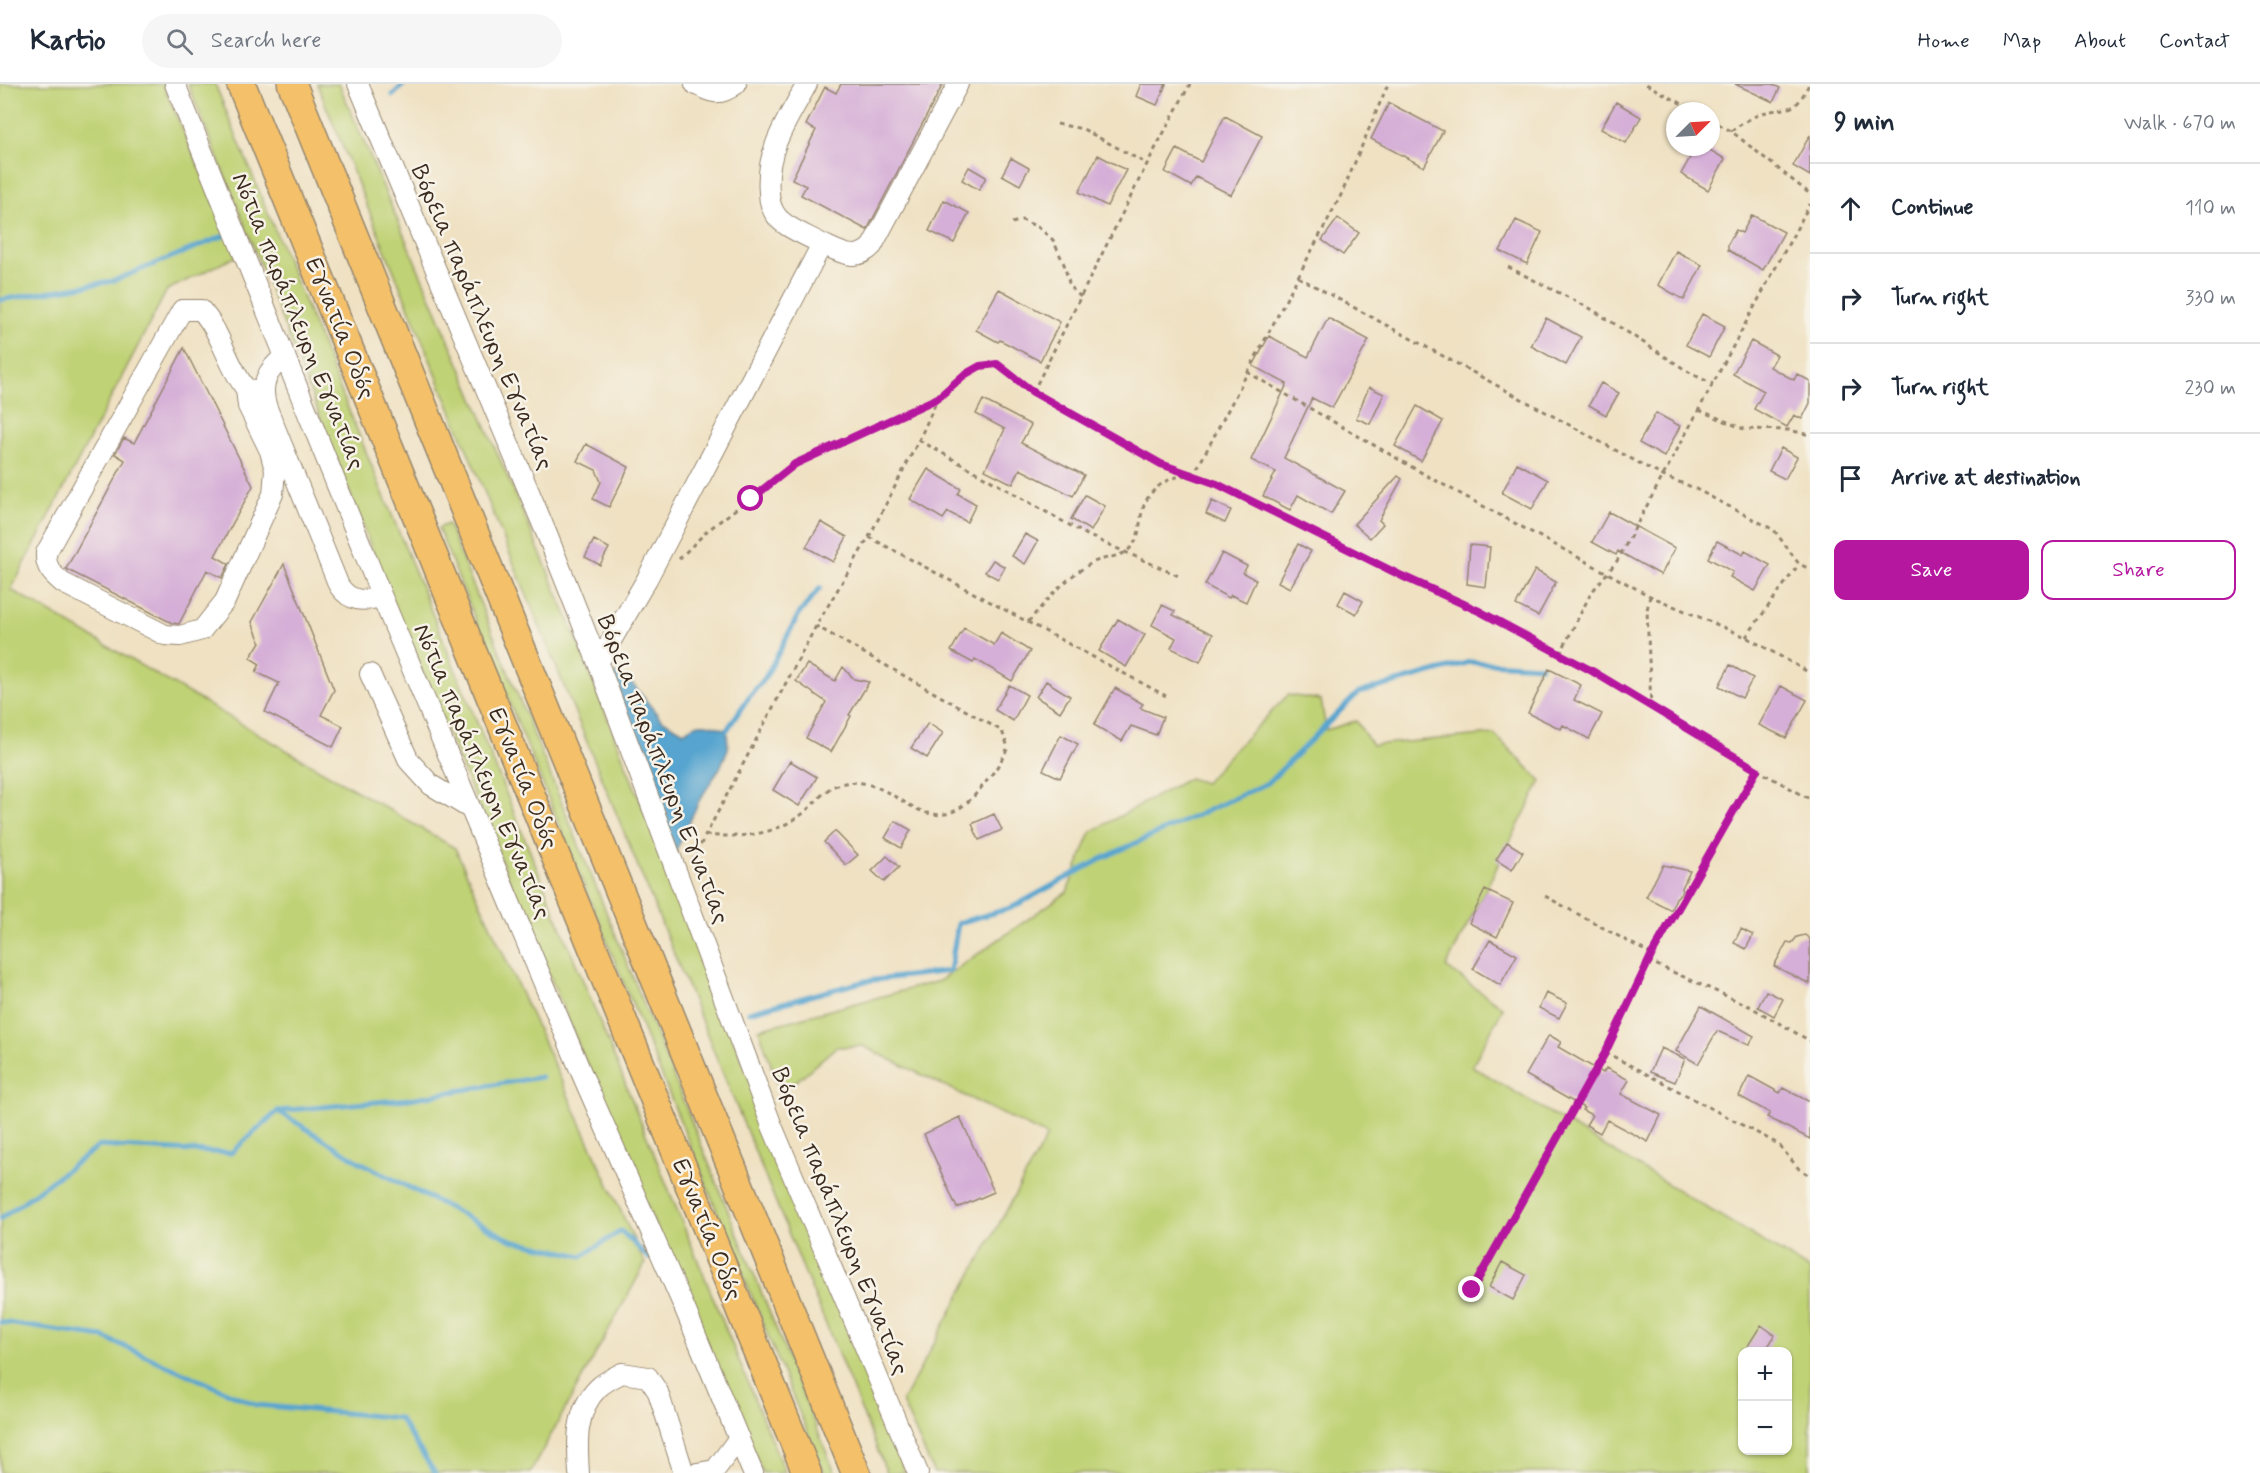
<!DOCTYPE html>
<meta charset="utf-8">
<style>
:root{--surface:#fff;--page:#f6f6f7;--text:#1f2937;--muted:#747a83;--line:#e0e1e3;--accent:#b5179e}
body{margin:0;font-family:Mynerve,sans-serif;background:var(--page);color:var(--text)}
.controls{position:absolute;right:18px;bottom:18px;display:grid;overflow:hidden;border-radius:12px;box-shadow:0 2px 4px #0004}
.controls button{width:54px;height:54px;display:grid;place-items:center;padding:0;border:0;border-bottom:2px solid var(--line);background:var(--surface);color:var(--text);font:30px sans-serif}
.compass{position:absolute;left:1666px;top:18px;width:54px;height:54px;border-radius:50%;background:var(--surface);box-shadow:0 2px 4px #0004;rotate:66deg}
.stop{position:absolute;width:18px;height:18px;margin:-14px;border:4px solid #b5179e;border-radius:50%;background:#fff}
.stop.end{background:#b5179e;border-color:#fff;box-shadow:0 2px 6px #0008}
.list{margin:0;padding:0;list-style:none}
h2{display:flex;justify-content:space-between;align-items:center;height:78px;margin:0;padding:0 24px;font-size:26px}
h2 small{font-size:20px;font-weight:400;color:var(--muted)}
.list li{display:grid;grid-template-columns:39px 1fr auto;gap:18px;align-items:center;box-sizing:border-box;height:90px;padding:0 24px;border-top:2px solid var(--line)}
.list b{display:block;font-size:22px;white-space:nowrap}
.list em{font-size:20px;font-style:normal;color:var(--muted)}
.actions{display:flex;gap:12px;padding:18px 24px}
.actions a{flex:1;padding:14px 0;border:2px solid var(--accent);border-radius:12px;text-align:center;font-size:21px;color:var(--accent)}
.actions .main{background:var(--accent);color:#fff}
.icon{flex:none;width:33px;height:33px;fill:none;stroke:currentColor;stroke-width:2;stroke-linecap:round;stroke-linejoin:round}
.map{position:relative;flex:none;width:1810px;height:1389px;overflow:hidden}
header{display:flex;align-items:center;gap:36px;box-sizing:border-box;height:84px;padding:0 30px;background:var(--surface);border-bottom:2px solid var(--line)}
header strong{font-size:28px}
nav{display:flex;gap:33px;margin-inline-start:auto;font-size:21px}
.search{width:420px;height:54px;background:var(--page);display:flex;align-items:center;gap:15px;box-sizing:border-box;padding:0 21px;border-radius:33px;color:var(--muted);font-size:22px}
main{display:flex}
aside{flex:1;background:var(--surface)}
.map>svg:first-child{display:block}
.green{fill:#bfd275;stroke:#7d7e4a;stroke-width:1.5;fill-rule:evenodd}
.water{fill:#56a4cf;stroke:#486776;stroke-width:1.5}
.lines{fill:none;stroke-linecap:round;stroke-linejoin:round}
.stream{stroke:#56a4cf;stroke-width:5}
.building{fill:#d5afd7}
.minor-casing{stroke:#958670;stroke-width:22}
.highway-casing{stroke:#958670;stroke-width:31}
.path{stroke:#958670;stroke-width:3;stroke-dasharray:4.5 4.5;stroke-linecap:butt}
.minor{stroke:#fff;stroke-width:20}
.highway{stroke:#f4c16a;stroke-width:28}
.route{stroke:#b5179e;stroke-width:8}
.labels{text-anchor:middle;stroke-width:5;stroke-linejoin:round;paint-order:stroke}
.street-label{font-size:24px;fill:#3b2a1e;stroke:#f7f3e8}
</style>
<header>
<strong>Kartio</strong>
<div class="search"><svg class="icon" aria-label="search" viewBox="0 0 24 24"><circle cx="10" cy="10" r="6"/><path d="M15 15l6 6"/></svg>Search here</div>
<nav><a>Home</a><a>Map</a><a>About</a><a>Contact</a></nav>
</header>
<main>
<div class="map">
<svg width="1810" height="1389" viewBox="0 0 1810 1389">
<rect width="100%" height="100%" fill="#f7f3e8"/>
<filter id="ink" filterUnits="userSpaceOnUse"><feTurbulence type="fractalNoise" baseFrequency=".0167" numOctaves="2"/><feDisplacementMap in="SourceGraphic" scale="12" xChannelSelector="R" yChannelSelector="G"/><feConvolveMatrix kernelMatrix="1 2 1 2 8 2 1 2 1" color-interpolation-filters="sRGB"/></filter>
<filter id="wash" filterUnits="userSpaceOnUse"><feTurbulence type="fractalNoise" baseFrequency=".008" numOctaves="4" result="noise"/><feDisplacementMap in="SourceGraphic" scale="24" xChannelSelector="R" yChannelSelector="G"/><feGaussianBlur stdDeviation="1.35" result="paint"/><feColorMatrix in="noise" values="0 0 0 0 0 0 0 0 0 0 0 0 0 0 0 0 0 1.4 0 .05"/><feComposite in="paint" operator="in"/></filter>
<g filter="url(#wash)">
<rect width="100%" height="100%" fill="#efe1c2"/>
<path class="green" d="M 0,0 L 163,0 L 237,172 L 167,206 L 11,506 L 455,764 L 645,1180 L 530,1389 L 0,1389 Z
M 188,0 L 215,0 L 785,1389 L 763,1389 L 629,1081 L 387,504 L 258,174 Z
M 317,0 L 339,0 L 568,534 L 905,1389 L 887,1389 Z
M 448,440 L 835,1389 L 824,1389 L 438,444 Z
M 1288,611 L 1321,616 L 1326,646 L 1356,637 L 1372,661 L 1494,650 L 1541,697 L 1446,883 L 1503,924 L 1472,982 L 1810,1186 L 1810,1389 L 934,1389 L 902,1318 L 1047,1052 L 863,962 L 836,963 L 793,1000 L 777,999 L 759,945 L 939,897 L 1067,808 L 1091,748 L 1189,694 L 1205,699 L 1231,669 ZM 1742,1268 L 1788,1268 L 1788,1366 L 1742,1366 Z"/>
<path class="water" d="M 617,588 L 624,597 L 631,598 L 661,635 L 684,648 C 700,635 709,640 727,646 L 728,665 L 720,684 L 699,717 L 675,769 L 613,593 Z"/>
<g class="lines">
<path class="stream" d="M 393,11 L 404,0
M 0,216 L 113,197 L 226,151
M 727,646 L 748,614 L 765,594 L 799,530 L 820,504
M 749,928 L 866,897 L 950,887 L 958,839 L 1011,824 L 1105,773 L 1268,699 L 1358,609 L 1470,578 L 1541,582
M 278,1027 L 358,1077 L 511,1156 L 582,1172 L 621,1147 L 649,1174
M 0,1135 L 99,1062 L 231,1069 L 278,1027 L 409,1015 L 541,993
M 0,1238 L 103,1253 L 256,1321 L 399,1334 L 435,1389"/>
</g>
<g id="blocks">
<path class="building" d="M 841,0 L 943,0 L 867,146 L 801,111 L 806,102 L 792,95 L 816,46 L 806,41 L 825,3 L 836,9 Z
M 1141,0 L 1166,0 L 1157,21 L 1136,12 Z
M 1735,0 L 1772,0 L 1780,4 L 1773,18 Z
M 1616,18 L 1641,33 L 1626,59 L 1601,45 Z
M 1389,19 L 1443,47 L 1424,83 L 1371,55 Z
M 1225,32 L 1262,52 L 1231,111 L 1196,93 L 1191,102 L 1165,88 L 1177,65 L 1201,78 Z
M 1810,51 L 1810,92 L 1793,82 Z
M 1696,63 L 1705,63 L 1725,75 L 1708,106 L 1681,90 Z
M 1098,71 L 1126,86 L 1107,122 L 1079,108 Z
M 1011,74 L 1029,84 L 1020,101 L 1002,91 Z
M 969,83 L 986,93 L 979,106 L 962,96 Z
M 944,116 L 969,129 L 954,159 L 929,147 Z
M 1752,131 L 1784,148 L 1763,186 L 1728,166 L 1728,160 L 1736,146 L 1742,149 Z
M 1338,134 L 1359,149 L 1343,171 L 1322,156 Z
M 1516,136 L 1542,148 L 1527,180 L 1500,167 Z
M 1676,167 L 1702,181 L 1684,216 L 1658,201 Z
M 999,205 L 1060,238 L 1040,277 L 1000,256 L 998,258 L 976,246 Z
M 1702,230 L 1725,242 L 1709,273 L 1686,261 Z
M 1328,234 L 1369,256 L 1332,324 L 1312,314 L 1284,374 L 1345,407 L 1331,430 L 1298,411 L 1290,426 L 1263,412 L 1276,388 L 1251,376 L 1287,300 L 1253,282 L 1269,252 L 1308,273 Z
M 1546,234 L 1581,253 L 1566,281 L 1531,262 Z
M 1751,257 L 1777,271 L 1770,283 L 1794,296 L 1797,290 L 1810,297 L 1810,319 L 1802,335 L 1794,331 L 1787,343 L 1754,325 L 1764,307 L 1733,290 Z
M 184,264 L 253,402 L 215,472 L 229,480 L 222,494 L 207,486 L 179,540 L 172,539 L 66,485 L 125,376 L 115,370 L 124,354 L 134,359 Z
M 1601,299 L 1619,309 L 1606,331 L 1589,321 Z
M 1369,303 L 1384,310 L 1370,340 L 1356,334 Z
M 983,316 L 1031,341 L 1021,359 L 1084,391 L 1073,412 L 1020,385 L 1013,400 L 985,386 L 1005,345 L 976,330 Z
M 1417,322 L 1443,337 L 1421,377 L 1395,362 Z
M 1656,329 L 1680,342 L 1664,373 L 1639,359 Z
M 586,360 L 629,383 L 609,423 L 593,415 L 601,398 L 596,386 L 577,377 Z
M 1781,364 L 1797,373 L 1785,395 L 1769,387 Z
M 1517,379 L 1548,396 L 1532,425 L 1502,409 Z
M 928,385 L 961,405 L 958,410 L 976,420 L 967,438 L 948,428 L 943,435 L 910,415 Z
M 1398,392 L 1402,395 L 1379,436 L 1383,440 L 1370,454 L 1354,440 Z
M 1085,411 L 1105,422 L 1091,447 L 1071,435 Z
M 1212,417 L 1231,426 L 1225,439 L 1206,430 Z
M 1609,428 L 1675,464 L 1661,491 L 1618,467 L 1616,471 L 1592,458 Z
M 821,438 L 847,453 L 833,478 L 806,463 Z
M 1025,450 L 1038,457 L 1025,480 L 1012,472 Z
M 594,456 L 609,464 L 600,481 L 585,473 Z
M 1717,457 L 1743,471 L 1745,467 L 1770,481 L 1755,507 L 1730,493 L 1733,488 L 1708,474 Z
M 1298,460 L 1311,467 L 1290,504 L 1278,498 Z
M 1470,461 L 1490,463 L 1486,503 L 1467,500 Z
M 1222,469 L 1247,482 L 1243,489 L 1256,496 L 1246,518 L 1231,511 L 1229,514 L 1205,501 Z
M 993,476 L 1005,483 L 998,495 L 985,488 Z
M 284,480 L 334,606 L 321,631 L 343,642 L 333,663 L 265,628 L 279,599 L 256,588 L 260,580 L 250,574 L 260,558 L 252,538 Z
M 1535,486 L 1556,498 L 1538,532 L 1516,521 Z
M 1345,507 L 1363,517 L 1356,530 L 1338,520 Z
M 1162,521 L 1175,527 L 1173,531 L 1213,550 L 1200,578 L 1171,564 L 1176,554 L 1152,541 Z
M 1118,535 L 1145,551 L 1126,583 L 1099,567 Z
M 964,544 L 994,561 L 1001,549 L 1030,567 L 1012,597 L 975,575 L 973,579 L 951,567 Z
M 807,580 L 835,597 L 843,583 L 854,595 L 869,598 L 849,631 L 851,632 L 831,668 L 806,654 L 826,618 L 796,597 Z
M 1730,581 L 1753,594 L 1742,614 L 1719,602 Z
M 1549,585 L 1581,601 L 1574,616 L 1602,630 L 1589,655 L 1563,641 L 1561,645 L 1528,629 Z
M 1046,597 L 1070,612 L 1060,628 L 1036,613 Z
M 1009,601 L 1027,611 L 1013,637 L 995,626 Z
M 1781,602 L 1807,616 L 1786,654 L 1759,641 Z
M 1115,604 L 1143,620 L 1140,624 L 1163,633 L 1156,651 L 1131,642 L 1122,657 L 1094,641 Z
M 928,639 L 943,649 L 927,674 L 911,664 Z
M 1061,651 L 1078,660 L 1060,694 L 1043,686 Z
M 790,677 L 817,693 L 799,722 L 773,706 Z
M 994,730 L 1002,746 L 979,756 L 972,740 Z
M 895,737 L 911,746 L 901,764 L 885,754 Z
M 835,747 L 858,771 L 846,781 L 824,758 Z
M 1507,758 L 1523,768 L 1512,786 L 1496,776 Z
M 887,772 L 899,783 L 884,798 L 872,787 Z
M 1663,781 L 1690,787 L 1682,804 L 1683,807 L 1676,814 L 1671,826 L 1646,813 Z
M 1485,806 L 1513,819 L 1497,853 L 1469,839 Z
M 1741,845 L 1753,851 L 1746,865 L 1734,859 Z
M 1805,851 L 1810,855 L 1810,900 L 1774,882 L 1787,858 L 1792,859 L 1797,853 Z
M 1490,856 L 1517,871 L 1500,901 L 1473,885 Z
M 1766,907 L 1783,915 L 1774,932 L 1758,923 Z
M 1546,909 L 1567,919 L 1559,934 L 1539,924 Z
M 1701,922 L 1754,952 L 1749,961 L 1717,947 L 1698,980 L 1676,967 Z
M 1549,951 L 1561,958 L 1558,963 L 1603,989 L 1606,984 L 1629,996 L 1621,1010 L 1661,1031 L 1648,1058 L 1607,1036 L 1600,1049 L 1586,1041 L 1592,1031 L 1582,1026 L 1584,1024 L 1526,991 Z
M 1661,964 L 1685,975 L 1675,998 L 1650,988 Z
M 1749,992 L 1780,1009 L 1783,1004 L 1810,1018 L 1810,1055 L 1767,1033 L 1770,1029 L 1739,1012 Z
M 960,1033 L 994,1108 L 957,1124 L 924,1050 Z
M 1502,1178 L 1526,1191 L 1513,1216 L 1489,1203 Z
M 1761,1241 L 1775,1251 L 1765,1268 L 1744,1268 Z"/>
</g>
</g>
<g filter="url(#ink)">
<use href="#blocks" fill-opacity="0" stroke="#958670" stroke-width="1.5"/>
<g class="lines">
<defs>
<path id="minor" d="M 175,0 L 382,513 L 581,988 L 685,1225 L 753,1389
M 358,0 L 548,453 L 598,579 L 772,1042 L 918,1389
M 695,0 C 712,9 719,13 736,0
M 822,160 C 840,168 856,179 872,162 L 958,0
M 285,272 C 267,286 259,301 267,324 L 339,502 C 351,519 363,517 382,513
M 246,305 L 248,322 L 270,367 L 275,386 L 273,410 L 225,517 L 202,546 L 180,552 L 165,551 L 63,499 C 52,490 45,483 46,469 L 182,226 L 201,226 C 222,249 227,281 246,305 L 264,307
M 598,579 L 647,495 L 822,160 C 808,152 788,145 778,134 C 772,127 769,117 769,108 C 765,66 788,35 807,0
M 370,590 L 409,677 L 431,701 L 471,725
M 579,1389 C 577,1359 575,1327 598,1304 C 604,1298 614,1293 622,1289 L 648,1293 L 658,1308 L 684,1389
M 697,1389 L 715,1386 L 739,1354"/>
<path id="highway" d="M 241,0 L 807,1389
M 292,0 L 856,1389"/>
</defs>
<use href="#minor" class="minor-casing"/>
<use href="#highway" class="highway-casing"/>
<path class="path" d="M 1646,0 L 1695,27
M 1711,36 L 1731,47 L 1810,110
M 1057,40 L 1083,45 L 1147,80
M 1731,47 C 1740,41 1750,34 1760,30 C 1789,20 1793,34 1809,0
M 1012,139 L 1022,136 L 1038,143 L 1053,156 L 1064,180 L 1070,203 L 1081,213
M 1508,183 L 1593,226 L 1692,290 L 1713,300
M 1298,193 L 1663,392 L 1692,403 L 1774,446 L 1799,480 L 1810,485
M 1247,288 L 1431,394 L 1650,512 L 1746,553 L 1810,589
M 1033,308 L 1147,80 L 1190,0
M 1699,326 L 1744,345 L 1789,346 L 1810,351
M 919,356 L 1087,451 L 1181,493
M 869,453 L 1166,612
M 679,475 L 707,447 L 795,380 L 936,315
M 1650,512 L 1647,526 L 1651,623
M 1028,538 C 1047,516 1066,493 1092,479 C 1101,474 1120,473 1127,467 C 1144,454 1137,433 1146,417 C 1155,400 1174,391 1191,391 L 1199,381 L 1342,109 L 1388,0
M 1746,553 L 1799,480
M 1560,570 L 1591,509 L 1617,477 L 1810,120
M 705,751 C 740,754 772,752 801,731 C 813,722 823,706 837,701 C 896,682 925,773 980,705 C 992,691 1001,679 1008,663 L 1002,647 L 816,542
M 692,777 L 816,542 L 869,453 L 919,356 L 938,314 L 964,291 L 980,282 L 997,280 L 1033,308 L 1161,380 L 1217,400 L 1402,492 L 1479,527 L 1591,587 L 1757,686 L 1810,715
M 1545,812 L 1651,870
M 1648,877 L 1749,922 L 1810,957
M 1605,968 L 1778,1060 L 1799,1085 L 1810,1091
M 1472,1206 L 1605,968 L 1651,870 L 1757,687"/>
<use href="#minor" class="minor"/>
<use href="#highway" class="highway"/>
</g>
</g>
<g class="lines" filter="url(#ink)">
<path class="route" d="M 751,415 L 795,380 L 938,314 L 964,291 L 980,282 L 997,280 L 1033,308 L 1161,380 L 1217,400 L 1402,492 L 1479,527 L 1592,587 L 1757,686 L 1652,870 L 1605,969 L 1472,1206"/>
</g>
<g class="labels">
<g class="street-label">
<text transform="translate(483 233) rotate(67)" y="8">Βόρεια παράπλευρη Εγνατίας</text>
<text transform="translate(299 237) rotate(68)" y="8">Νότια παράπλευρη Εγνατίας</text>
<text transform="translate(341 244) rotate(68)" y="8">Εγνατία Οδός</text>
<text transform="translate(664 685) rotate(69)" y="8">Βόρεια παράπλευρη Εγνατίας</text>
<text transform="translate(483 687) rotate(67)" y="8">Νότια παράπλευρη Εγνατίας</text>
<text transform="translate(524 694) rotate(68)" y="8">Εγνατία Οδός</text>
<text transform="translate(841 1137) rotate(68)" y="8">Βόρεια παράπλευρη Εγνατίας</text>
<text transform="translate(708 1145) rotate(68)" y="8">Εγνατία Οδός</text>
</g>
</g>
</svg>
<div class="controls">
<button>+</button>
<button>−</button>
</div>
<svg class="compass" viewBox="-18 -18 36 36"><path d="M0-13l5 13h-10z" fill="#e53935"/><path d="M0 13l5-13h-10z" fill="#747a83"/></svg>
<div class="stop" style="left:751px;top:415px"></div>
<div class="stop end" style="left:1472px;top:1206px"></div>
</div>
<aside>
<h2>9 min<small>Walk · 670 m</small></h2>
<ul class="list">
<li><svg class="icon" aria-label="ahead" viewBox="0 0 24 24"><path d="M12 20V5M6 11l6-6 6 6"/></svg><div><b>Continue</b></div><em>110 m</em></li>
<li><svg class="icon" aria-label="right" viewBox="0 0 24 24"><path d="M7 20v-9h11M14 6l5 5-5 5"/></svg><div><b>Turn right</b></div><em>330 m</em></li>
<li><svg class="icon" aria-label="right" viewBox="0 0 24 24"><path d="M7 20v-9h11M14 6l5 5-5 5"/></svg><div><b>Turn right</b></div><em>230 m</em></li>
<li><svg class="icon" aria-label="arrive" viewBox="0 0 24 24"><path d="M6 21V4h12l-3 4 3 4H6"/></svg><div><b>Arrive at destination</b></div></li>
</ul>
<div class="actions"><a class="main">Save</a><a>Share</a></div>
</aside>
</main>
